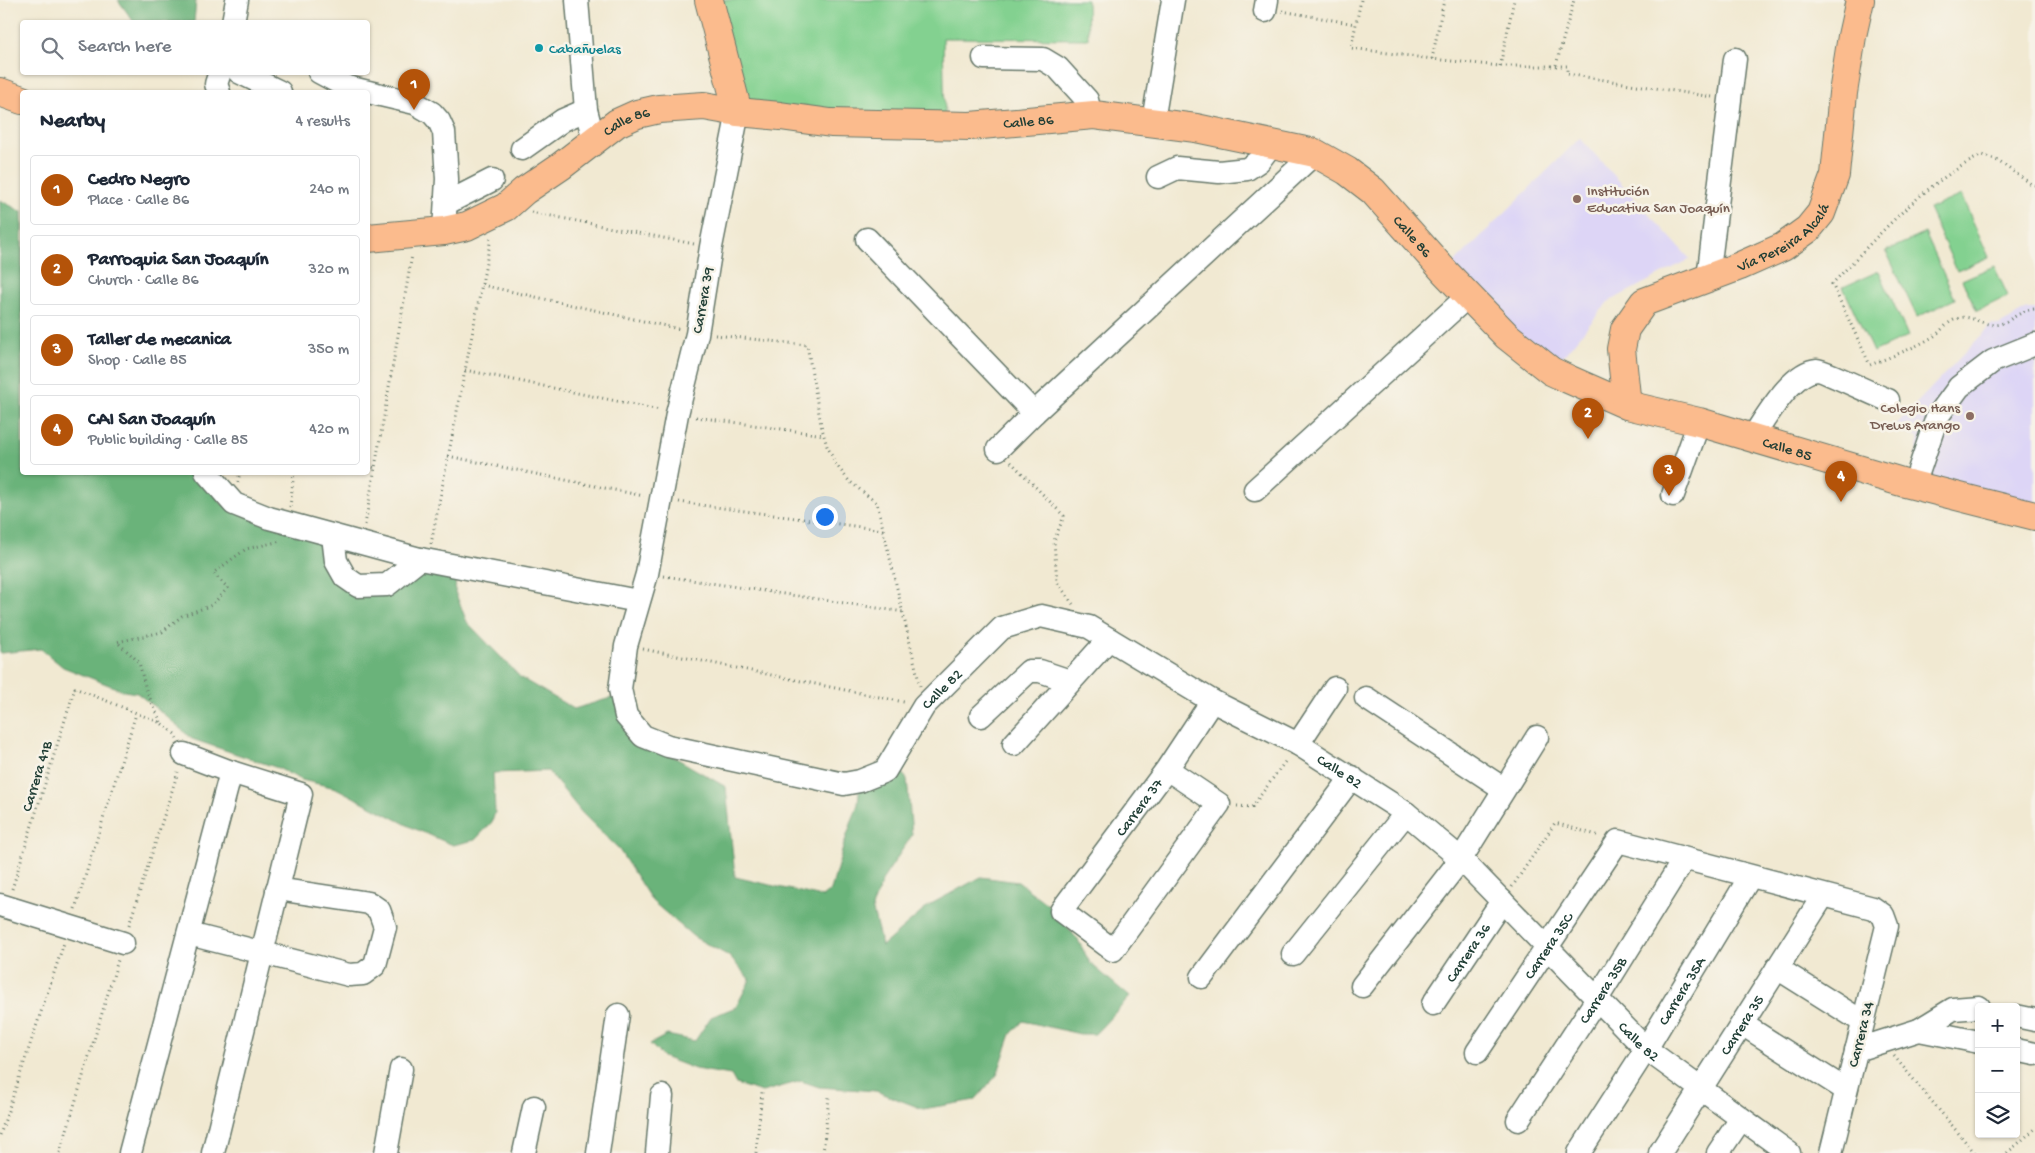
<!DOCTYPE html>
<meta charset="utf-8">
<style>
:root{--surface:#fff;--page:#f2f2f3;--text:#1f2937;--muted:#747a83;--line:#e0e1e3;--accent:#b45309}
body{margin:0;font-family:"Gochi Hand",sans-serif;background:var(--page);color:var(--text)}
.controls{position:absolute;right:15px;bottom:15px;display:grid;overflow:hidden;border-radius:5px;box-shadow:0 1px 4px #0004}
.controls button{width:45px;height:45px;display:grid;place-items:center;padding:0;border:0;border-bottom:1px solid var(--line);background:var(--surface);color:var(--text);font:25px sans-serif}
.you{position:absolute;left:824px;top:516px;width:18px;height:18px;margin:-12px;border:4px solid #fff;border-radius:50%;background:#1a73e8;box-shadow:0 0 0 8px #1a73e833}
.badge{display:grid;place-items:center;width:32px;height:32px;border-radius:50%;background:var(--accent);color:#fff;font-size:16px;font-weight:700}
.pin{position:absolute;translate:-50% -41px;filter:drop-shadow(0 1px 2px #0008)}
.pin::after{content:'';position:absolute;top:26px;width:18px;height:15px;background:inherit;clip-path:polygon(0 0,100% 0,50% 100%)}
.list{margin:0;padding:0;list-style:none}
h2{display:flex;justify-content:space-between;align-items:center;height:65px;margin:0;padding:0 20px;font-size:21px}
h2 small{font-size:16px;font-weight:400;color:var(--muted)}
.list li{display:grid;grid-template-columns:32px 1fr auto;gap:15px;align-items:center;box-sizing:border-box;height:70px;margin:0 10px 10px;padding:0 10px;border:1px solid var(--line);border-radius:5px}
.list b{display:block;font-size:19px;white-space:nowrap}
.list p{margin:0;font-size:16px;white-space:nowrap;color:var(--muted)}
.list em{font-size:16px;font-style:normal;color:var(--muted)}
.icon{flex:none;width:28px;height:28px;fill:none;stroke:currentColor;stroke-width:2;stroke-linecap:round;stroke-linejoin:round}
.map{position:relative;flex:none;width:2035px;height:1153px;overflow:hidden}
.search{position:absolute;background:var(--surface);box-shadow:0 1px 4px #0004;left:20px;top:20px;width:350px;height:55px;display:flex;align-items:center;gap:12px;box-sizing:border-box;padding:0 18px;border-radius:5px;color:var(--muted);font-size:19px}
.panel{position:absolute;background:var(--surface);box-shadow:0 1px 4px #0004;left:20px;top:90px;width:350px;height:385px;border-radius:5px}
.map>svg:first-child{display:block}
.built{fill:#ddd5f6}
.green{fill:#83d190;stroke:#518762}
.forest{fill:#6ab37a;stroke:#447857}
.lines{fill:none;stroke-linecap:round;stroke-linejoin:round}
.minor-casing{stroke:#68796b;stroke-width:25}
.major-casing{stroke:#68796b;stroke-width:30}
.path{stroke:#68796b;stroke-width:3;stroke-dasharray:1 4;stroke-linecap:butt}
.minor{stroke:#fff;stroke-width:22}
.major{stroke:#fbbb8d;stroke-width:28}
.culture-dot{fill:#0f9aa8;stroke:#f7f3e8;stroke-width:2}
.education-dot{fill:#8d6e63;stroke:#f7f3e8;stroke-width:2}
.labels{text-anchor:middle;stroke-width:5;stroke-linejoin:round;paint-order:stroke}
.culture-label{font-size:15px;fill:#0d838f;stroke:#f7f3e8;text-anchor:start}
.street-label{font-size:15px;fill:#1f3d34;stroke:#f7f3e8}
.education-label{font-size:15px;fill:#785e54;stroke:#f7f3e8;text-anchor:start}
</style>
<div class="map">
<svg width="2035" height="1153" viewBox="0 0 2035 1153">
<rect width="100%" height="100%" fill="#f7f3e8"/>
<filter id="ink" filterUnits="userSpaceOnUse"><feTurbulence type="fractalNoise" baseFrequency=".02" numOctaves="2"/><feDisplacementMap in="SourceGraphic" scale="10" xChannelSelector="R" yChannelSelector="G"/><feConvolveMatrix kernelMatrix="1 2 1 2 8 2 1 2 1" color-interpolation-filters="sRGB"/></filter>
<filter id="wash" filterUnits="userSpaceOnUse"><feTurbulence type="fractalNoise" baseFrequency=".0096" numOctaves="4" result="noise"/><feDisplacementMap in="SourceGraphic" scale="20" xChannelSelector="R" yChannelSelector="G"/><feGaussianBlur stdDeviation="1.12" result="paint"/><feColorMatrix in="noise" values="0 0 0 0 0 0 0 0 0 0 0 0 0 0 0 0 0 1.4 0 .05"/><feComposite in="paint" operator="in"/></filter>
<g filter="url(#wash)">
<rect width="100%" height="100%" fill="#f1e9d2"/>
<path class="built" d="M 1580,138 L 1690,259 L 1608,302 L 1551,371 L 1445,272 Z
M 2027,309 L 2035,309 L 2035,516 L 1914,485 L 1918,438 L 1892,429 L 1992,324 L 1999,325 Z"/>
<path class="green" d="M 712,0 L 1087,0 L 1088,39 L 943,38 L 945,120 L 739,107 Z
M 1961,195 L 1989,257 L 1957,271 L 1929,209 Z
M 1925,233 L 1955,299 L 1917,317 L 1886,251 Z
M 1994,266 L 2008,296 L 1977,311 L 1962,280 Z
M 1879,271 L 1908,336 L 1873,352 L 1843,287 Z"/>
<path class="forest" d="M 118,0 L 196,0 L 194,22 L 134,22 Z
M 0,200 L 22,212 L 22,472 L 200,473 L 222,504 L 333,536 L 339,583 L 423,569 L 456,577 L 455,592 L 467,622 L 521,678 L 574,709 L 614,697 L 629,731 L 726,787 L 735,877 L 822,897 L 831,890 L 844,844 L 858,804 L 860,781 L 900,771 L 907,779 L 912,835 L 883,879 L 872,907 L 882,946 L 931,904 L 981,877 L 1018,882 L 1051,907 L 1078,940 L 1090,963 L 1130,997 L 1095,1034 L 1080,1034 L 1023,1021 L 1011,1034 L 997,1075 L 975,1100 L 923,1109 L 876,1091 L 819,1087 L 801,1081 L 762,1092 L 736,1084 L 731,1075 L 695,1069 L 663,1057 L 650,1044 L 667,1035 L 695,1041 L 711,1017 L 736,1007 L 750,980 L 729,956 L 694,937 L 652,901 L 618,848 L 582,813 L 548,771 L 493,773 L 495,812 L 492,822 L 475,840 L 453,845 L 413,828 L 336,788 L 302,780 L 278,768 L 192,739 L 166,716 L 137,693 L 124,691 L 63,667 L 41,649 L 0,653 Z"/>
</g>
<g filter="url(#ink)">
<g class="lines">
<defs>
<g id="minor">
<path d="M 577,0 L 586,110 L 594,140"/>
<path d="M 1265,11 L 1267,0"/>
<path d="M 233,22 L 237,0"/>
<path d="M 984,58 L 1043,59 L 1058,68 L 1087,100 L 1091,116"/>
<path d="M 239,72 L 280,92"/>
<path d="M 319,72 L 347,87 L 415,103 L 432,113 L 439,121 L 444,132 L 447,179 L 444,231"/>
<path d="M 219,92 L 216,84 L 220,72"/>
<path id="s1" d="M 738,112 L 711,247 L 697,334 L 677,414 L 647,574 L 626,646 L 620,689 L 626,716 L 643,736 L 668,746 L 844,784 L 860,781 L 885,771 L 924,706 L 1002,628 L 1041,616 L 1089,627 L 1212,701 L 1298,744 L 1406,813 L 1461,859 L 1646,1049 L 1789,1153"/>
<path d="M 1153,121 L 1173,0"/>
<path d="M 522,149 L 563,120 L 586,110"/>
<path d="M 1158,177 L 1177,168 L 1219,172 L 1247,169 L 1259,161 L 1272,144"/>
<path d="M 447,203 L 492,180"/>
<path d="M 867,239 L 1034,413"/>
<path d="M 1708,278 L 1735,59"/>
<path d="M 1752,438 C 1766,418 1791,372 1817,370 C 1823,370 1877,396 1888,400"/>
<path d="M 998,449 L 1034,413 L 1315,153"/>
<path d="M 206,472 L 234,504 L 269,518 L 420,559 L 638,601"/>
<path d="M 1914,485 L 1937,417 L 1959,387 L 1993,361 L 2035,344"/>
<path d="M 1255,490 L 1468,296"/>
<path d="M 1673,495 L 1699,422"/>
<path d="M 333,536 L 336,561 L 345,577 L 358,586 L 387,585 L 420,559"/>
<path d="M 1366,698 L 1504,789"/>
<path d="M 981,716 L 1029,671 L 1040,671 L 1070,681"/>
<path d="M 1014,744 L 1109,639"/>
<path d="M 1298,744 L 1335,688"/>
<path d="M 184,754 L 231,772 L 301,794 L 213,1153"/>
<path id="s2" d="M 1167,769 L 1219,804 L 1113,950 L 1061,911 L 1167,769 L 1212,701"/>
<path d="M 0,905 L 123,943"/>
<path d="M 189,934 L 349,975 L 363,974 L 375,965 L 385,927 L 379,910 L 369,903 L 277,889"/>
<path d="M 1293,954 L 1406,813"/>
<path d="M 1777,968 L 1863,1022"/>
<path d="M 1202,977 L 1352,777"/>
<path d="M 1362,986 L 1461,859 L 1537,737"/>
<path id="s3" d="M 1433,1004 L 1502,901"/>
<path d="M 2016,1016 L 2035,1020"/>
<path d="M 1742,1024 L 1846,1090"/>
<path d="M 1919,1030 L 1953,1009 L 1979,1007"/>
<path d="M 1856,1050 L 1919,1030 L 1979,1042"/>
<path d="M 2016,1050 L 2035,1054"/>
<path id="s4" d="M 1477,1052 L 1618,841 L 1873,908 L 1883,915 L 1887,926 L 1831,1153"/>
<path id="s5" d="M 1518,1120 L 1597,999 L 1684,859"/>
<path d="M 130,1153 L 231,772"/>
<path d="M 386,1153 L 401,1069"/>
<path d="M 524,1153 L 534,1107"/>
<path d="M 598,1153 L 618,1015"/>
<path d="M 657,1153 L 662,1096"/>
<path id="s6" d="M 1579,1153 L 1646,1049 L 1750,877"/>
<path id="s7" d="M 1660,1153 L 1823,896"/>
<path d="M 1718,1153 L 1741,1119"/>
</g>
<g id="major">
<path d="M 709,0 L 738,112"/>
<path d="M 0,92 L 22,100"/>
<path id="s8" d="M 368,238 L 444,231 L 467,226 L 506,207 L 524,191 L 561,166 L 617,123 L 637,114 L 659,109 L 704,106 L 738,112 L 780,116 L 831,123 L 970,126 L 1094,115 L 1196,128 L 1315,153 L 1347,171 L 1373,191 L 1445,272 L 1507,336 L 1551,371 L 1568,379 L 1627,405 L 1699,422 L 1905,483 L 2035,516"/>
<path id="s9" d="M 1627,405 L 1621,349 L 1625,329 L 1644,302 L 1740,266 L 1783,247 L 1808,229 L 1821,213 L 1835,175 L 1843,93 L 1852,36 L 1860,0"/>
</g>
</defs>
<use href="#minor" class="minor-casing"/>
<use href="#major" class="major-casing"/>
<path class="path" d="M 1361,0 L 1351,48 L 1432,59 L 1500,66 L 1567,66 L 1567,74 L 1712,97
M 1282,11 L 1355,24
M 1432,59 L 1444,0
M 1556,65 L 1574,0
M 1500,66 L 1514,0
M 2035,185 L 2031,184 L 1998,161 L 1982,155 C 1921,185 1878,236 1832,284 L 1870,365 C 1890,357 1912,349 1931,338 C 1941,333 1945,322 1959,318 C 1972,314 1985,328 2000,324 C 2013,320 2020,310 2035,309
M 531,212 L 694,244
M 482,285 L 679,329
M 715,335 L 807,345 L 821,425 L 827,446 L 835,463 L 849,481 L 877,503 L 920,686
M 465,370 L 660,410
M 696,417 L 824,435
M 448,456 L 644,496
M 1011,462 L 1064,516 L 1054,541 L 1057,582 L 1073,604
M 368,466 L 375,468
M 238,482 L 240,472
M 679,502 L 883,530
M 290,507 L 294,472
M 365,525 L 412,255
M 431,544 L 491,238
M 664,576 L 904,612
M 643,649 L 904,702
M 161,722 L 146,690 L 139,662 L 117,642 L 162,632 L 182,616 L 212,605 L 228,588 L 213,573 L 246,549 L 281,541
M 1237,806 L 1252,807 L 1287,759
M 1512,887 L 1555,823 L 1600,836
M 12,889 L 75,688 L 161,723 L 175,734 L 177,738
M 75,909 L 136,714
M 129,925 L 178,772
M 1894,1056 L 1975,1153
M 0,1135 L 64,943
M 60,1153 L 118,960
M 756,1153 L 762,1092
M 823,1153 L 829,1097
M 2007,1153 L 2035,1129"/>
<use href="#minor" class="minor"/>
<use href="#major" class="major"/>
</g>
</g>
<circle class="culture-dot" cx="539" cy="48" r="5"/>
<g class="education-dot">
<circle cx="1577" cy="199" r="5"/>
<circle cx="1970" cy="416" r="5"/>
</g>
<g class="labels">
<g class="culture-label">
<text x="549" y="53">Cabañuelas</text>
</g>
<g class="street-label">
<text dy="5" stroke="none"><textPath href="#s8" startOffset="698">Calle 86</textPath></text>
<text dy="5" stroke="none"><textPath href="#s8" startOffset="292">Calle 86</textPath></text>
<text dy="5" stroke="none"><textPath href="#s9" startOffset="265">Vía Pereira Alcalá</textPath></text>
<text dy="5" stroke="none"><textPath href="#s8" startOffset="1118">Calle 86</textPath></text>
<text transform="translate(702 300) rotate(-80)" y="5">Carrera 39</text>
<text dy="5" stroke="none"><textPath href="#s8" startOffset="1561">Calle 85</textPath></text>
<text dy="5" stroke="none"><textPath href="#s1" startOffset="994">Calle 82</textPath></text>
<text dy="5" stroke="none"><textPath href="#s1" startOffset="1459">Calle 82</textPath></text>
<text transform="translate(36 776) rotate(-73)" y="5">Carrera 41B</text>
<text dy="5" stroke="none"><textPath href="#s2" startOffset="438">Carrera 37</textPath></text>
<text dy="5" stroke="none"><textPath href="#s4" startOffset="128">Carrera 35C</textPath></text>
<text dy="5" stroke="none"><textPath href="#s3" startOffset="62">Carrera 36</textPath></text>
<text dy="5" stroke="none"><textPath href="#s5" startOffset="155">Carrera 35B</textPath></text>
<text dy="5" stroke="none"><textPath href="#s6" startOffset="192">Carrera 35A</textPath></text>
<text dy="5" stroke="none"><textPath href="#s7" startOffset="152">Carrera 35</textPath></text>
<text transform="translate(1860 1034) rotate(-76)" y="5">Carrera 34</text>
<text dy="5" stroke="none"><textPath href="#s1" startOffset="1864">Calle 82</textPath></text>
</g>
<g class="education-label">
<text x="1587" y="195">Institución<tspan x="1587" dy="17">Educativa San Joaquín</tspan></text>
<text x="1960" y="412" text-anchor="end">Colegio Hans<tspan x="1960" dy="17">Drews Arango</tspan></text>
</g>
</g>
</svg>
<div class="controls">
<button>+</button>
<button>−</button>
<button><svg class="icon" aria-label="layers" viewBox="0 0 24 24"><path d="M12 4l9 5-9 5-9-5zM3 14l9 5 9-5"/></svg></button>
</div>
<div class="you"></div>
<div class="pin badge" style="left:414px;top:110px">1</div>
<div class="pin badge" style="left:1588px;top:439px">2</div>
<div class="pin badge" style="left:1669px;top:496px">3</div>
<div class="pin badge" style="left:1841px;top:502px">4</div>
<div class="search"><svg class="icon" aria-label="search" viewBox="0 0 24 24"><circle cx="10" cy="10" r="6"/><path d="M15 15l6 6"/></svg>Search here</div>
<section class="panel">
<h2>Nearby<small>4 results</small></h2>
<ul class="list">
<li><span class="badge">1</span><div><b>Cedro Negro</b><p>Place · Calle 86</p></div><em>240 m</em></li>
<li><span class="badge">2</span><div><b>Parroquia San Joaquín</b><p>Church · Calle 86</p></div><em>320 m</em></li>
<li><span class="badge">3</span><div><b>Taller de mecanica</b><p>Shop · Calle 85</p></div><em>350 m</em></li>
<li><span class="badge">4</span><div><b>CAI San Joaquín</b><p>Public building · Calle 85</p></div><em>420 m</em></li>
</ul>
</section>
</div>
